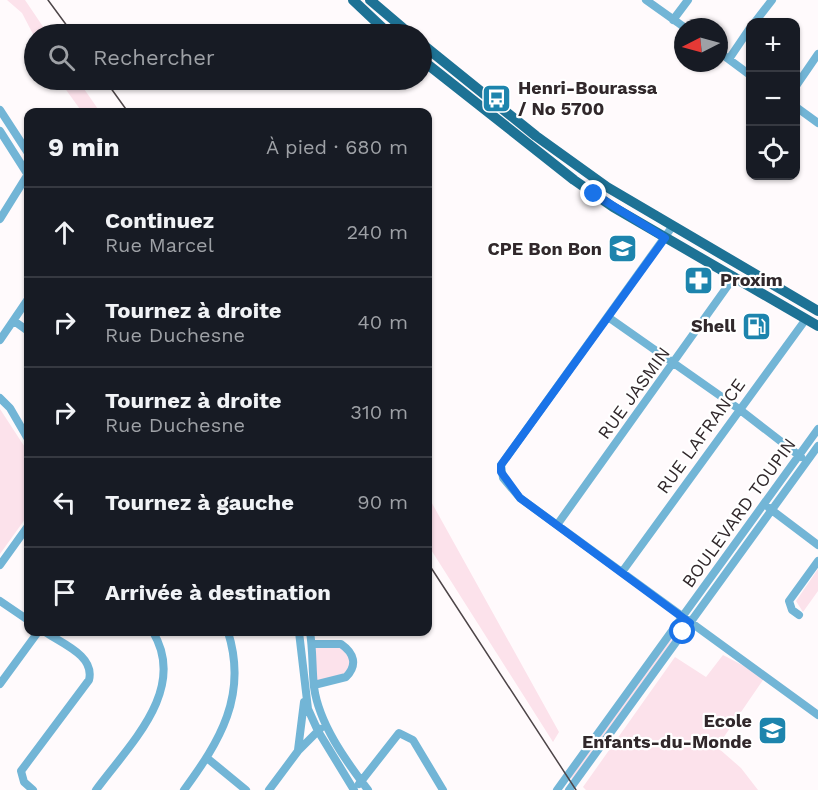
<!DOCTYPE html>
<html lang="fr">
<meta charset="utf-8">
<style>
:root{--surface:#171b24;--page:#242831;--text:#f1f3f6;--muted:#9ea1a6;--line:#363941}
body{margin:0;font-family:"Work Sans",sans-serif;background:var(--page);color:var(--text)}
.controls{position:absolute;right:18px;top:18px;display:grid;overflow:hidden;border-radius:12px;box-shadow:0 2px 4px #0004}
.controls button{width:54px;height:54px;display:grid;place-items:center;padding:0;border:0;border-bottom:2px solid var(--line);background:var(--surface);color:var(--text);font:30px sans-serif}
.compass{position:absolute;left:674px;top:18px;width:54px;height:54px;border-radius:50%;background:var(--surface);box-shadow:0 2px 4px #0004;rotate:264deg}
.stop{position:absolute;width:18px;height:18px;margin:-14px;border:4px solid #1a73e8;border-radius:50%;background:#fff}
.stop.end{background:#1a73e8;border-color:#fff;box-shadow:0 2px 6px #0008}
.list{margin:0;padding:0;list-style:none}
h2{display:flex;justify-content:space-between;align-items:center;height:78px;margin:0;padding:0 24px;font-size:26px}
h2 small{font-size:20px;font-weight:400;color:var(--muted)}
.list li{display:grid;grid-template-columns:39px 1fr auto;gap:18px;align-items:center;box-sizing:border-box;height:90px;padding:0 24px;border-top:2px solid var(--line)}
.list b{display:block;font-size:22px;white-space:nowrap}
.list p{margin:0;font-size:20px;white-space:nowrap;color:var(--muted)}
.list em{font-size:20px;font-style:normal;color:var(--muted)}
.icon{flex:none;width:33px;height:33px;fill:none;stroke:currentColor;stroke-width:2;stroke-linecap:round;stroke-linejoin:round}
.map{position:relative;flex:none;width:818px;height:790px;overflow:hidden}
.search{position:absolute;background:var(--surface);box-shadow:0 2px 4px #0004;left:24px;top:24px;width:408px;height:66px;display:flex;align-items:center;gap:15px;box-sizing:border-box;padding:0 21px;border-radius:33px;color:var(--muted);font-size:22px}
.panel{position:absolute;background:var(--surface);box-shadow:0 2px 4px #0004;left:24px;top:108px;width:408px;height:528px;border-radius:12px}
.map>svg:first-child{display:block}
.green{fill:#fce2eb}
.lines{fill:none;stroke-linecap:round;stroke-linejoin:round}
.minor{stroke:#72b5d6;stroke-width:8}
.major{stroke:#1d7295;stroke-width:10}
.tram{stroke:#4d4548;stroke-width:1.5}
.route{stroke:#1a73e8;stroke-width:8}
.labels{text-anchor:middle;stroke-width:4.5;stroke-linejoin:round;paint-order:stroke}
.poi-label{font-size:18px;font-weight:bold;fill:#31282b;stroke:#fff;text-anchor:end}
.street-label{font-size:18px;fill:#31282b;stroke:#fff}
</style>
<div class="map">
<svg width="818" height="790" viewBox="0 0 818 790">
<rect width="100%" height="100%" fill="#fffafc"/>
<path class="green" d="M 7,0 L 25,0 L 48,34 L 34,36 L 22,13 Z
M 59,80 L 78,80 L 100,112 L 82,112 Z
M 0,409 L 28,452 L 28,515 L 0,554 Z
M 428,496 L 559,732 L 553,742 L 428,545 Z
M 818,569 L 818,591 L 803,612 L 796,601 Z
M 678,627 L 683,630 L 573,781 L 570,776 Z
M 340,646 C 351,657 353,662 345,676 L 316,683 L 315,647 Z
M 723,655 L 765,677 L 717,747 L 741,768 L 758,790 L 586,790 L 583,787 L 675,657 L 706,677 Z"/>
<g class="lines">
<path class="minor" d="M 646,0 L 684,27
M 673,20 L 688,0
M 755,22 L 772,0
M 719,52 L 750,75
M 729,59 L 750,28
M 796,86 L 818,54
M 796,107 L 818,123
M 0,110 L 28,153
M 0,131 L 28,175
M 0,219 L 28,174
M 672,227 L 501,465 L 503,478 L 520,498 L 818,715
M 608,317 L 739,409 L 801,457
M 14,321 L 28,331
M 0,340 L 28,299
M 0,398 L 10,408 L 28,439
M 769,508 L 818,545
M 557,525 L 734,277
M 0,565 L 28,526
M 622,572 L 806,319
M 0,601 L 28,620
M 799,615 L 792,610 L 789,601 L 818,561
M 299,632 L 308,709 L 318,731 L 354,790
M 310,632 C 313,650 312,669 314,687 C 319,724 346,761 368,790
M 312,644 L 341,644 C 354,653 358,665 346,677 L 314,685
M 0,684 L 38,632
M 298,750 L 304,702
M 207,758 L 246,790
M 359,784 L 399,733 L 413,740 L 443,790
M 33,790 L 24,782 L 21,771 L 89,680 C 95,656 63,644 45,632
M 96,790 C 129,745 188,690 153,632
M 184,790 C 220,741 248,695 228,632
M 269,790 L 298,751 L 320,729
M 557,790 L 818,429
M 569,790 L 818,446"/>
<path class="major" d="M 353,0 L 389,34
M 370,0 L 410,34
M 422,44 L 536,136 L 607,187 L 818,311
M 422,60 L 574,180 L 613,207 L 818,326"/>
<path class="tram" d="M 48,0 L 73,34
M 105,80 L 128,112
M 428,563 L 576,790"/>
</g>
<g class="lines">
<path class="route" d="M 594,194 L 665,238 L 501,465 L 501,472 L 520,498 L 690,623 L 683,632"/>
</g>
<defs>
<symbol id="bus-square" viewBox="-11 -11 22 22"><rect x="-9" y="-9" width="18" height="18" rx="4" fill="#1d84ad" stroke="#fff"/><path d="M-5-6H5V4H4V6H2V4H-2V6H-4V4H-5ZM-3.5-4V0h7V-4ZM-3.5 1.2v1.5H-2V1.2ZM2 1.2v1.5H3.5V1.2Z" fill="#fff"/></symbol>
<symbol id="school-square" viewBox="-11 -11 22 22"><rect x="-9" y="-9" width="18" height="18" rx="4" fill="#1d84ad" stroke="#fff"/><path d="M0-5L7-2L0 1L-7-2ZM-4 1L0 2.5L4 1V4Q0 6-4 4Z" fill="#fff"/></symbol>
<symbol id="pharmacy-square" viewBox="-11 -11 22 22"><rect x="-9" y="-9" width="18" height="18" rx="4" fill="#1d84ad" stroke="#fff"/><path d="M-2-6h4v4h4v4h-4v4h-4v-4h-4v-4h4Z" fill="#fff"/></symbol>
<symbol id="fuel-square" viewBox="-11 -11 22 22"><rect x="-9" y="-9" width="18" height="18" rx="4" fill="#1d84ad" stroke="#fff"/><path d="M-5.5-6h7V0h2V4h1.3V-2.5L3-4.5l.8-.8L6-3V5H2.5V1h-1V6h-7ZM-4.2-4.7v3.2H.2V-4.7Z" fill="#fff"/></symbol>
</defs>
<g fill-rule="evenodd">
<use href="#bus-square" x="480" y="82" width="33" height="33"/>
<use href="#school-square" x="606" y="232" width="33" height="33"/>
<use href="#pharmacy-square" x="682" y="264" width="33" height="33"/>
<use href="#fuel-square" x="740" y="310" width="33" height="33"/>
<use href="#school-square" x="756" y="714" width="33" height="33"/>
</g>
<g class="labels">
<g class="poi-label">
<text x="518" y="94" text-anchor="start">Henri-Bourassa<tspan x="518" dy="21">/ No 5700</tspan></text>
<text x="602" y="255">CPE Bon Bon</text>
<text x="720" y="286" text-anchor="start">Proxim</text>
<text x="736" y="332">Shell</text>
<text x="752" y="727">Ecole<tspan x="752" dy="21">Enfants-du-Monde</tspan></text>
</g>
<g class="street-label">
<text transform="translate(634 393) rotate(-54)" y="6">RUE JASMIN</text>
<text transform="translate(701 436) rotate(-54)" y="6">RUE LAFRANCE</text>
<text transform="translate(739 513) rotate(-54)" y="6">BOULEVARD TOUPIN</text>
</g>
</g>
</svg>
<div class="controls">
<button>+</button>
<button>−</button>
<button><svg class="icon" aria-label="locate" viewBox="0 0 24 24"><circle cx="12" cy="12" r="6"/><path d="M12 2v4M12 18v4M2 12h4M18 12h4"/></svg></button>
</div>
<svg class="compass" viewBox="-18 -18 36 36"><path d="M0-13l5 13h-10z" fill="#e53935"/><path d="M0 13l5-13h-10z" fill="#9ea1a6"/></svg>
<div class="stop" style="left:683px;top:632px"></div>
<div class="stop end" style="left:594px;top:194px"></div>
<div class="search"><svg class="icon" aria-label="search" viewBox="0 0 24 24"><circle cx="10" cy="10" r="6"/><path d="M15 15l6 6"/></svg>Rechercher</div>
<section class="panel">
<h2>9 min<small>À pied · 680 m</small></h2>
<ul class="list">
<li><svg class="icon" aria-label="ahead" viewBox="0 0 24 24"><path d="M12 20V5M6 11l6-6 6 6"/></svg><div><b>Continuez</b><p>Rue Marcel</p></div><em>240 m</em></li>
<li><svg class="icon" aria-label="right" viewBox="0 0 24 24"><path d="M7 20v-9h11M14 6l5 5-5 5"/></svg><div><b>Tournez à droite</b><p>Rue Duchesne</p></div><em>40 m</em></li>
<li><svg class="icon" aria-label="right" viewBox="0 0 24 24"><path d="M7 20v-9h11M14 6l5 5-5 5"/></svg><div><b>Tournez à droite</b><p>Rue Duchesne</p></div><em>310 m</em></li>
<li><svg class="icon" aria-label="left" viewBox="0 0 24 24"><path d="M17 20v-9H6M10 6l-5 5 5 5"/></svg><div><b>Tournez à gauche</b></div><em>90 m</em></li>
<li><svg class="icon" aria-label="arrive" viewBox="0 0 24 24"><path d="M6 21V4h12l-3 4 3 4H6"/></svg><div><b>Arrivée à destination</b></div></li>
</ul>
</section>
</div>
